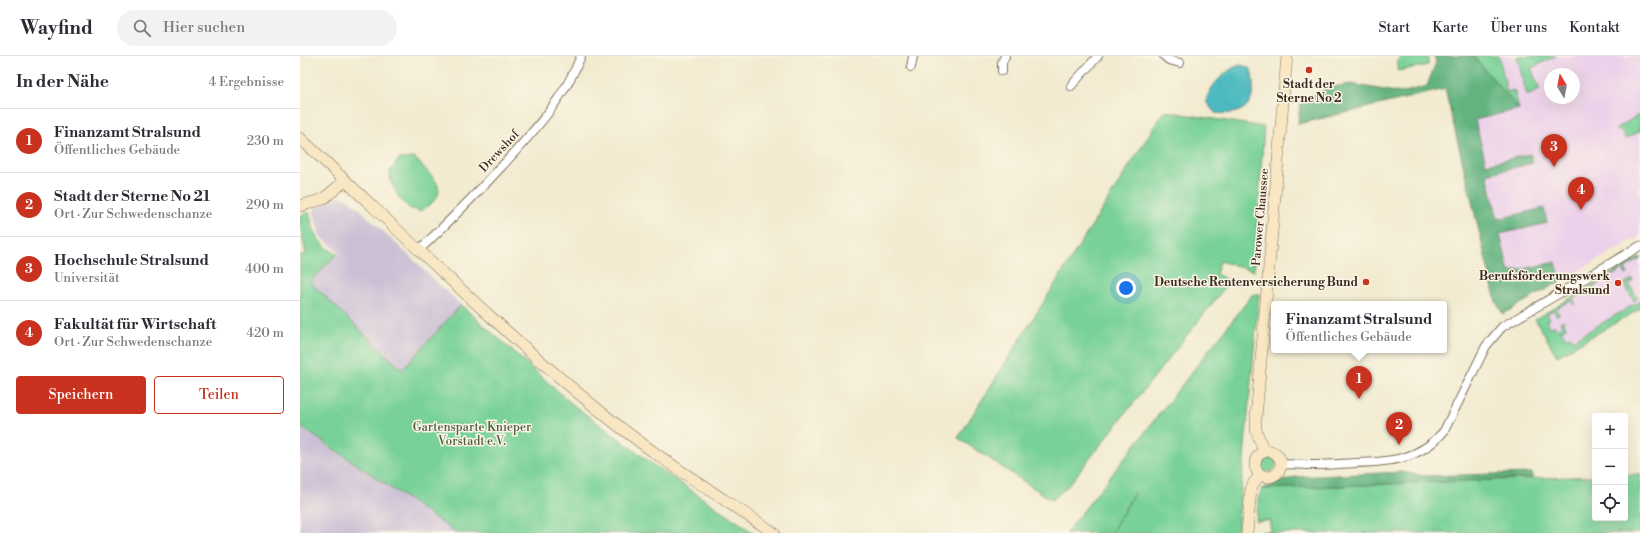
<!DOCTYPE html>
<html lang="de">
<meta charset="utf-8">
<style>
:root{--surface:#fff;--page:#f2f2f3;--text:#2b2b33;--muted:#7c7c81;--line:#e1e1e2;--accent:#c8321e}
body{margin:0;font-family:"Libre Bodoni",serif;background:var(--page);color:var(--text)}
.controls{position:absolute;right:12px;bottom:12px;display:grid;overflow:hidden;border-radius:4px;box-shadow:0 4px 16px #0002}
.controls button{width:36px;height:36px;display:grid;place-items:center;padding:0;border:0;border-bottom:1px solid var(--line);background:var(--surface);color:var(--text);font:20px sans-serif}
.compass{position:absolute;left:1244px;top:12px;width:36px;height:36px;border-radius:50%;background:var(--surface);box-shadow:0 4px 16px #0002;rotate:350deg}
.you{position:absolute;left:826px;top:232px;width:14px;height:14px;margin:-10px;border:3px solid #fff;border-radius:50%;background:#1a73e8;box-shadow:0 0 0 6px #1a73e833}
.badge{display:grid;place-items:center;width:26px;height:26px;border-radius:50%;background:var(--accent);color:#fff;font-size:13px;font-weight:700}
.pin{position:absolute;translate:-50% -33px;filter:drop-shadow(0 1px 2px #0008)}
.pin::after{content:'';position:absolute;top:21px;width:14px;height:12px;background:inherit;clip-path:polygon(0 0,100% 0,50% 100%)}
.popup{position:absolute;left:971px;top:245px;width:176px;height:52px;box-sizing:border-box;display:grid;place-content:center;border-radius:4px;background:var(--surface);filter:drop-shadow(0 1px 3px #0005);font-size:13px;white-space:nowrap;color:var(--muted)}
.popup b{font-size:15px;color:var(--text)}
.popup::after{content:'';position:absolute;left:50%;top:100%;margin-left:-8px;border:8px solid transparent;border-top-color:var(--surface)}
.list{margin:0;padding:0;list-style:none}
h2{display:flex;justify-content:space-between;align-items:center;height:52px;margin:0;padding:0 16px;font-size:17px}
h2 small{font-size:13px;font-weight:400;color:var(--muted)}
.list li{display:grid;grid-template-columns:26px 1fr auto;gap:12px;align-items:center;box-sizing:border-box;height:64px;padding:0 16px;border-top:1px solid var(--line)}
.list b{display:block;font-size:15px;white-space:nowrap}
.list p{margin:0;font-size:13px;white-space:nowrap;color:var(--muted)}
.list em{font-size:13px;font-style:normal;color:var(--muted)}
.actions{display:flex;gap:8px;padding:12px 16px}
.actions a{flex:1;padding:9px 0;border:1px solid var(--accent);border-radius:4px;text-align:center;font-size:14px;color:var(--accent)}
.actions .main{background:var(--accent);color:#fff}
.icon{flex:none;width:22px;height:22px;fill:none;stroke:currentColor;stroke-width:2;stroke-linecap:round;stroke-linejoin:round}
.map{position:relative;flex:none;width:1340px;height:477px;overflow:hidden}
header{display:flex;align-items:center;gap:24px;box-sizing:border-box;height:56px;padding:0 20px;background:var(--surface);border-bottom:1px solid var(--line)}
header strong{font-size:19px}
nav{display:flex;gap:22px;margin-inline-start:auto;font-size:14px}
.search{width:280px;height:36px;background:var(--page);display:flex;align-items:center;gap:10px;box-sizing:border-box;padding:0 14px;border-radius:22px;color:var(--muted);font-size:15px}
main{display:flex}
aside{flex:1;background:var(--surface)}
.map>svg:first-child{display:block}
.built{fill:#ecd1ea;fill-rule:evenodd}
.industrial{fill:#cbbfd5}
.green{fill:#78d198;stroke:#5a7e5b}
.forest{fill:#62b380;stroke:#4e6e4f}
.water{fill:#4bbac0;stroke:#43726f}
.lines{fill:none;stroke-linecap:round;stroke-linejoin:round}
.street-casing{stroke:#7b6e5c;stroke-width:10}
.secondary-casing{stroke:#7b6e5c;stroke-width:12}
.street{stroke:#fff;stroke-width:8}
.secondary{stroke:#f9e7c3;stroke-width:11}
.poi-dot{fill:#c8321e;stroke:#fcf5e5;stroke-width:1.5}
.labels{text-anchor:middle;stroke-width:3;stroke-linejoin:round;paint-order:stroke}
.poi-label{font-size:12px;font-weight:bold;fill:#3b2a1e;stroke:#fcf5e5;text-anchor:end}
.street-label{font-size:12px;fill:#3b2a1e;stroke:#fcf5e5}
.park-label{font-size:12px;fill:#4d5c43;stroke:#fcf5e5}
</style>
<header>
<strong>Wayfind</strong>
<div class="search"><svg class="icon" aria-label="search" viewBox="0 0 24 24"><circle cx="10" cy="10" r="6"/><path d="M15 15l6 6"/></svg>Hier suchen</div>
<nav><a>Start</a><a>Karte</a><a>Über uns</a><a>Kontakt</a></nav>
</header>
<main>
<aside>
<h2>In der Nähe<small>4 Ergebnisse</small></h2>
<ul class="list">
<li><span class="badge">1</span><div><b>Finanzamt Stralsund</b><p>Öffentliches Gebäude</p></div><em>230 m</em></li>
<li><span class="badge">2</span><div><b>Stadt der Sterne No 21</b><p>Ort · Zur Schwedenschanze</p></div><em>290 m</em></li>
<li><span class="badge">3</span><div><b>Hochschule Stralsund</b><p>Universität</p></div><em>400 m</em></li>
<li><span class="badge">4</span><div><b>Fakultät für Wirtschaft</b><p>Ort · Zur Schwedenschanze</p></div><em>420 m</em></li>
</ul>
<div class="actions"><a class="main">Speichern</a><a>Teilen</a></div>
</aside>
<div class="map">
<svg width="1340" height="477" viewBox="0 0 1340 477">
<rect width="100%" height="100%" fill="#fcf5e5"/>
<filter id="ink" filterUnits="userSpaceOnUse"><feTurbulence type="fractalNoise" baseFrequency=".025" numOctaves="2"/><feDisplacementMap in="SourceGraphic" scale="8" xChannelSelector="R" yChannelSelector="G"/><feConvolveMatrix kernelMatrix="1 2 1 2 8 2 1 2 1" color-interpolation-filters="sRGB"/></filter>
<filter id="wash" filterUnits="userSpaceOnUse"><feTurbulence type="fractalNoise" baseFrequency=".012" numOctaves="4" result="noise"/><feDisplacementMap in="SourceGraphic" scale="16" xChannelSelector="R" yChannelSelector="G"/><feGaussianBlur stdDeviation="0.9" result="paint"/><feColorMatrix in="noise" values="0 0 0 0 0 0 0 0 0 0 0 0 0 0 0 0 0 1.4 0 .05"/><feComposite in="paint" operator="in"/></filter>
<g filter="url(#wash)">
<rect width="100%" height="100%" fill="#f2ebd0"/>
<path class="built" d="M 1143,0 L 1340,0 L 1340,180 L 1203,258 ZM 1250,18 L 1274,18 L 1274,42 L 1250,42 Z
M 1340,201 L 1340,253 L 1257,300 L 1235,263 Z"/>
<path class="industrial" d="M 40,140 L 48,143 L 62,155 L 161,249 L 102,314 L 10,226 L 39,196 L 20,180 L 13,154 Z
M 0,370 L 25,388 L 157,477 L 0,477 Z"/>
<path class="green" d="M 1099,0 L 1128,0 L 1128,9 L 1098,15 L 1097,12 Z
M 1173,0 L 1199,0 L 1207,36 L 1214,34 L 1219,53 Z
M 1217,0 L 1256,0 L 1231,12 L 1240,34 L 1227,40 Z
M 864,55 L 964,71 L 954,215 L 920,205 L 916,218 L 930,225 L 768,430 L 752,444 L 658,382 Z
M 1340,58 L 1340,75 L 1326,83 L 1320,74 L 1317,75 L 1316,73 Z
M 115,102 C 134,124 155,135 120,155 L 109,152 L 99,142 L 90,124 L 90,116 L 99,103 Z
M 9,156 C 14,177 17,188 37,198 L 10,226 L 102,314 L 161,249 L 272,348 L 354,409 L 454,477 L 157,477 L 0,370 L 0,199 L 6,198 L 0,169 L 0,159 Z
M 1340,201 L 1340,203 L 1325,212 L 1328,218 L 1326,219 L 1323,213 L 1308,222 L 1311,228 L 1309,229 L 1306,224 L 1291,232 L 1294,238 L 1292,239 L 1288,234 L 1273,243 L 1276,248 L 1274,249 L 1271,244 L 1256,253 L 1259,258 L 1257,260 L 1253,254 L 1247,258 L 1250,263 L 1246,265 L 1250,272 L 1254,269 L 1257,273 L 1262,270 L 1260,266 L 1263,264 L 1266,272 L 1261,275 L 1266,282 L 1270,280 L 1273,284 L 1340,245 L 1340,253 L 1257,300 L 1235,263 Z
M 1332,223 L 1333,225 L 1329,228 L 1338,242 L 1334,245 L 1324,228 Z
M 953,238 L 959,239 L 937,477 L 811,477 L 835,436 L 811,477 L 766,477 Z
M960 408a8 8 0 1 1 16 0a8 8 0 1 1-16 0Z
M 1340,418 L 1340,477 L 954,477 L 971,475 L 969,464 L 956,465 L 958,443 L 962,433 L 1295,420 L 1295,462 L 1325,462 L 1325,419 Z"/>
<path class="forest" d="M 1134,0 L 1173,0 L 1219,53 L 1175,64 L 1186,108 L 1230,98 L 1233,107 L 1187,118 L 1198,163 L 1244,152 L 1247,167 L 1200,178 L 1209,216 L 1256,206 L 1261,225 L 1203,258 L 1196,246 L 1145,33 L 998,68 L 1000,48 L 1026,32 L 1051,28 L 1101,37 L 1127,30 L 1136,6 Z
M 1102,416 L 1124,420 L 1232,417 L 1232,422 L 961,433 L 995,421 Z"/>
<path class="water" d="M 941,9 L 951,13 C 958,44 949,61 915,57 L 906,46 C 907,32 928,11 941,9 Z"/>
</g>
<g filter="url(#ink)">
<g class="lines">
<defs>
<path id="street" d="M 864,0 L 869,4 L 880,7
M 611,11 L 613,0
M 702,15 L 702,6 L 705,0
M 771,30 L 798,0
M 119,194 C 148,167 176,138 203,109 C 234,75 264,43 281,0
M 981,409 C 990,407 998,409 1008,409 C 1024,409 1039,408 1055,407 C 1090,406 1120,404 1144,375 L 1186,290 L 1202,271 L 1340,190"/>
<path id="secondary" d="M 0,82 C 101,176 199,274 306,360 C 359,403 418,439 474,477
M 0,150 L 23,143 L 45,125
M955 408a13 13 0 1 1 26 0a13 13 0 1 1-26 0Z
M 964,396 L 956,374 L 956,362 L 987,0
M 947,477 L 951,433 L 954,426 L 961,419"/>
</defs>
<use href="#street" class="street-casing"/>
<use href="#secondary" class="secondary-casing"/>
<use href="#street" class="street"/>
<use href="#secondary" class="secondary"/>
</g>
</g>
<g class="poi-dot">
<circle cx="1009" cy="14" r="4"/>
<circle cx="1066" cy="226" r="4"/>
<circle cx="1318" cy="227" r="4"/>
</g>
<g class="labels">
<g class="poi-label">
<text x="1009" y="32" text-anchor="middle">Stadt der<tspan x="1009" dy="14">Sterne No 2</tspan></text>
<text x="1310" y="224">Berufsförderungswerk<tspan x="1310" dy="14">Stralsund</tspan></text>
<text x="1058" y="230">Deutsche Rentenversicherung Bund</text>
</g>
<g class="street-label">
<text transform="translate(199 95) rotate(-47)" y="4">Drewshof</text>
<text transform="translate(960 161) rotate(-85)" y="4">Parower Chaussee</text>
</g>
<g class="park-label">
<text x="172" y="375">Gartensparte Knieper<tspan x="172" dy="14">Vorstadt e.V.</tspan></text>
</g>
</g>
</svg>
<div class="controls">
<button>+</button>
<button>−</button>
<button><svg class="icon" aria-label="locate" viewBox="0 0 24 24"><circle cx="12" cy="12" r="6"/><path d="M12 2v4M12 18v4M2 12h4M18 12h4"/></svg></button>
</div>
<svg class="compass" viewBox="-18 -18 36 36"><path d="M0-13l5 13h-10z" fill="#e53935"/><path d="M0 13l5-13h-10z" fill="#7c7c81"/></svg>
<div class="you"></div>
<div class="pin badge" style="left:1059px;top:343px">1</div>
<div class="popup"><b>Finanzamt Stralsund</b>Öffentliches Gebäude</div>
<div class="pin badge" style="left:1099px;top:389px">2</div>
<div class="pin badge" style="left:1254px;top:111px">3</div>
<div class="pin badge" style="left:1281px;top:154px">4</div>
</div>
</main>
